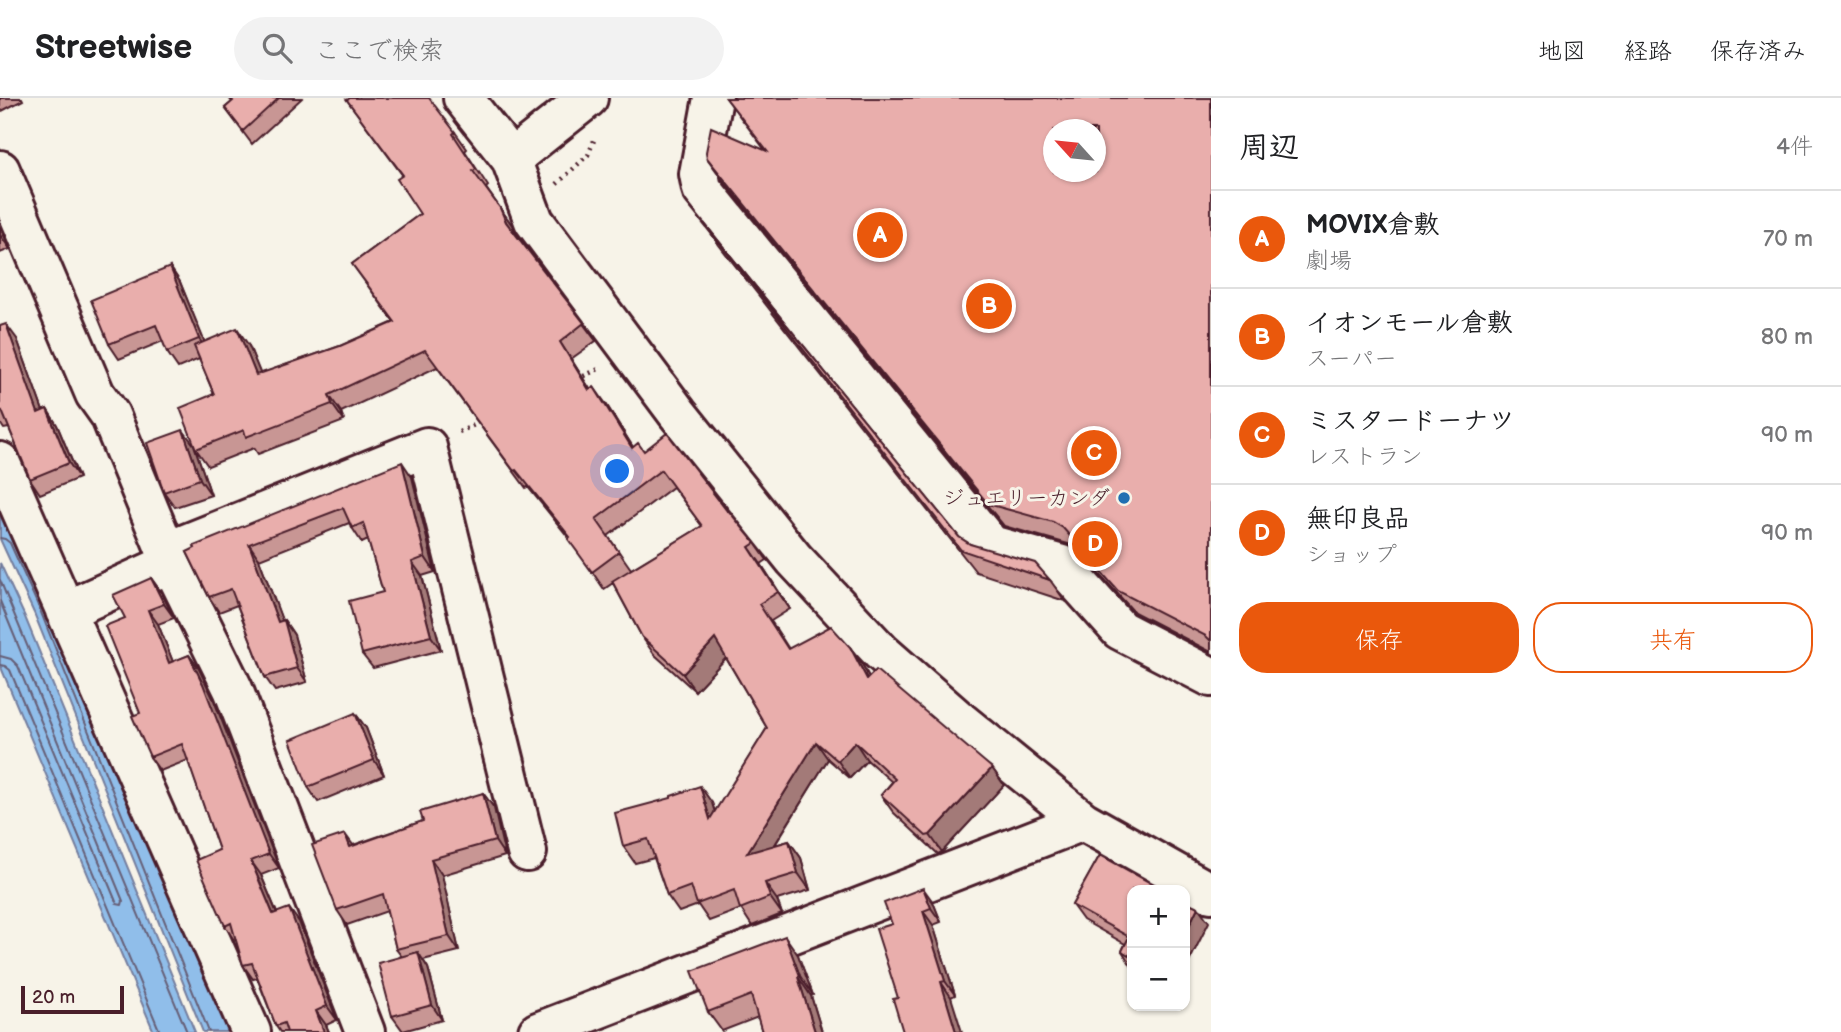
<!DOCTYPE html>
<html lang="ja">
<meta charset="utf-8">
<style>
:root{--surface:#fff;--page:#f2f2f2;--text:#202124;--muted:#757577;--line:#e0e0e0;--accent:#ea580c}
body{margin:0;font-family:"Balsamiq Sans","Klee One",sans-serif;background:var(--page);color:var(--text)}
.controls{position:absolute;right:21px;bottom:21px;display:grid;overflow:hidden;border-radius:14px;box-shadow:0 2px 5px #0004}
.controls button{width:63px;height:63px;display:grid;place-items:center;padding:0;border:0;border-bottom:2px solid var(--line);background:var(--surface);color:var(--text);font:35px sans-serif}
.compass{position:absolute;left:1043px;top:21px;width:63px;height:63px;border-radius:50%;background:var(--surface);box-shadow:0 2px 5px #0004;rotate:297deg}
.scale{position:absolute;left:21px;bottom:18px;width:103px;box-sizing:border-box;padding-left:7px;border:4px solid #4a1f2b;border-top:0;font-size:19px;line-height:24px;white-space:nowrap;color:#4a1f2b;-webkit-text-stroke:5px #f7f3e8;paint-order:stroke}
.you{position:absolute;left:618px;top:374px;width:24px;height:24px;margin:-18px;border:5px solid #fff;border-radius:50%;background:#1a73e8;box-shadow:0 0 0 10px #1a73e833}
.badge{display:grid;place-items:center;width:46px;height:46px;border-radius:50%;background:var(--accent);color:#fff;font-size:23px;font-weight:700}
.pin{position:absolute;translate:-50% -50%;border:4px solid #fff;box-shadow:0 2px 7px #0006}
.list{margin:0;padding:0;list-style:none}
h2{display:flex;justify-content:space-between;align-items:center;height:91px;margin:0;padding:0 28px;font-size:30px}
h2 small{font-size:23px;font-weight:400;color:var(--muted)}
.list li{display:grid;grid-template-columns:46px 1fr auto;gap:21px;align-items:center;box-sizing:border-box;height:98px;padding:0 28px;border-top:2px solid var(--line)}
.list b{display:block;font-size:26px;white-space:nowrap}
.list p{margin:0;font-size:23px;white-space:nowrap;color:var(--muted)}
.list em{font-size:23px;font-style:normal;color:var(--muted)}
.actions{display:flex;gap:14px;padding:21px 28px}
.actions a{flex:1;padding:16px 0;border:2px solid var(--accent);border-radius:28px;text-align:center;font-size:24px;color:var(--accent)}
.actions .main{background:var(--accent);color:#fff}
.icon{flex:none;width:38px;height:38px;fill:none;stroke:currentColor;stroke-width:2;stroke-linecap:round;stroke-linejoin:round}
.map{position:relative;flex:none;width:1211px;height:934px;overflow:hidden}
header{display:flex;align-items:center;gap:42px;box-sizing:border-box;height:98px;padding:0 35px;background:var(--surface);border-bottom:2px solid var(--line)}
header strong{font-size:33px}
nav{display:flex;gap:38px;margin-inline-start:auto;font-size:24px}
.search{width:490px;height:63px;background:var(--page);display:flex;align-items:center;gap:18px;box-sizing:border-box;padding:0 24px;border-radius:38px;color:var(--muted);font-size:26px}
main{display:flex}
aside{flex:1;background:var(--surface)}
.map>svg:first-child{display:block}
.water{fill:#90beea;stroke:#747e9e;stroke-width:2}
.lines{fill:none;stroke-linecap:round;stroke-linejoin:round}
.shore{stroke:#665f77;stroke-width:2}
.minor-casing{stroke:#4a1f2b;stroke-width:44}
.path{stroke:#4a1f2b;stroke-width:4.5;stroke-dasharray:2 5;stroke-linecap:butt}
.minor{stroke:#f7f3e8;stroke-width:38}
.wall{fill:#c89694;stroke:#4a1f2b;stroke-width:2;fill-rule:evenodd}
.shaded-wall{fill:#a37a78;stroke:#4a1f2b;stroke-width:2}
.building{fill:#e9aeac;stroke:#4a1f2b;stroke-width:2;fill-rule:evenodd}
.poi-dot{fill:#1f6fb2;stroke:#f7f3e8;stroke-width:2.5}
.labels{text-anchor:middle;stroke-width:6;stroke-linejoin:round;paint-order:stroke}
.poi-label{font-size:21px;fill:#4a1f2b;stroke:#f7f3e8;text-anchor:end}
</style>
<header>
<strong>Streetwise</strong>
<div class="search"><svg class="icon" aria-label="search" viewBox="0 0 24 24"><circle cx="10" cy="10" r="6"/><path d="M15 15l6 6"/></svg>ここで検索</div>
<nav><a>地図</a><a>経路</a><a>保存済み</a></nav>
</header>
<main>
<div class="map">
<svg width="1211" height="934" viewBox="0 0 1211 934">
<rect width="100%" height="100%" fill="#f7f3e8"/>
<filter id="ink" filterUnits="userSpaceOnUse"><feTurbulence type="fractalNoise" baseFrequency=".0143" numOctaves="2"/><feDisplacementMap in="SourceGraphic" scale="14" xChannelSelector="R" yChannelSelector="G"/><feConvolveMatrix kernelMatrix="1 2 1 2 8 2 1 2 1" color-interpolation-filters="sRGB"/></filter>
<g filter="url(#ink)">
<path class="water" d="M 0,361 L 240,934 L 203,934 L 34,515 L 0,441 Z
M 0,465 L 25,519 L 195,934 L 154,934 L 0,567 Z"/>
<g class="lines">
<path class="shore" d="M 0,440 L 5,441 L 10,445 L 40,512 L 209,934
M 0,482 L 187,934
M 0,503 L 123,803 L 122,807 L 117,806 L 18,568 L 11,561 L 0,558
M 0,567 L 5,568 L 10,572 L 160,934"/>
<defs>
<path id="minor" d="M 463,0 L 511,61 L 534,123 L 678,316 L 794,461 L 881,554 L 961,624 L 1083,723 L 1211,795
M 713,0 L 699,76 L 702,91 L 991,447 L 1062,467 L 1120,532 L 1211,579
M 511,61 L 588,0
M 0,72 L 95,296 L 110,317 L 171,465 L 65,513
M 0,364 L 251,934
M 166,454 L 427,349 L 527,754
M 171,465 L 233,591 L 365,934
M 538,934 L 1083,723"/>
</defs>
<use href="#minor" class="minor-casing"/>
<path class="path" d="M 557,86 L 588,57 L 595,40
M 577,281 L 601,270
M 459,334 L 483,323"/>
<use href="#minor" class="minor"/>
</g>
<path class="wall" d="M 0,0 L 22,0 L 23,2 L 0,14 Z
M 229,0 L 302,0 L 252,46 L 225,10 L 232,4 Z
M 726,0 L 1211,0 L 1211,554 L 1134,514 L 1078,452 L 1068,446 L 1004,428 L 722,81 L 707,60 L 765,52 Z
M 347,2 L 455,34 L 467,51 L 465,53 L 488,88 L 486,90 L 512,127 L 517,137 L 596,243 L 571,261 L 590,291 L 606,306 L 633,349 L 644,353 L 727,413 L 755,445 L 767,462 L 761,466 L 790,511 L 771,523 L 789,551 L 850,549 L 862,566 L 869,579 L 992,670 L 1004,687 L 942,754 L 938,756 L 893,714 L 881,697 L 892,684 L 867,662 L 850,680 L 828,661 L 775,747 L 789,743 L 801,760 L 810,792 L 777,802 L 782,816 L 752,828 L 741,811 L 709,823 L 698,807 L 679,814 L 667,797 L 654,760 L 635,765 L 623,748 L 712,705 L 715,714 L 767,630 L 726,560 L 695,593 L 654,556 L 642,539 L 613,485 L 604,491 L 569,440 L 528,389 L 526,390 L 437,269 L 341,314 L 344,323 L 258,356 L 254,350 L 208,368 L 196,351 L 214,296 L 199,261 L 178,270 L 167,254 L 163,243 L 119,261 L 109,246 L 170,169 L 180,184 L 204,244 L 249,248 L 260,276 L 340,248 L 394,224 L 352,166 L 420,116 L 403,78 ZM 673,389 L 702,428 L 631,471 L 608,438 Z
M 704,125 L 959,439 L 970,446 L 1050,482 L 1065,503 L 976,474 L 719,147 Z
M 0,128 L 10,151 L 0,155 Z
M 0,228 L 17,241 L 43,313 L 47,311 L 57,327 L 79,380 L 40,396 L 30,381 L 9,330 L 4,331 L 0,325 Z
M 194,347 L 211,397 L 175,409 L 164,394 Z
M 412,379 L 435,474 L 422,478 L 441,552 L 373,570 L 362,556 L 383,494 L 368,442 L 362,445 L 349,425 L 259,461 L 282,523 L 284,522 L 294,537 L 307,584 L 275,593 L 265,579 L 237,507 L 219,514 L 209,499 L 187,454 Z
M 151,480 L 161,494 L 174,520 L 158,526 L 173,564 L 189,557 L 199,571 L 213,600 L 279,770 L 261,777 L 277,815 L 299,824 L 337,922 L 326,927 L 329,934 L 280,934 L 276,928 L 257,880 L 253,881 L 243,867 L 236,841 L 234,842 L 225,828 L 219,752 L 188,662 L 160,673 L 150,659 L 140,615 L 125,520 Z
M 355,615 L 366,630 L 384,677 L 318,704 L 308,689 Z
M 483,695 L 494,710 L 505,758 L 442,777 L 459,853 L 423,862 L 428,870 L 442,922 L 403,933 L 392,918 L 402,859 L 396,851 L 387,813 L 347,827 L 337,812 L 353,747 L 423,723 Z
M 1100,757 L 1163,792 L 1132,792 L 1132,869 L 1122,853 L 1125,846 L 1083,822 L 1072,807 Z
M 933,804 L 941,824 L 933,827 L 955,897 L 951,899 L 898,900 L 892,826 Z
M 798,857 L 813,897 L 811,898 L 822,934 L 762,934 L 758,919 L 722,933 L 708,914 Z"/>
<path class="shaded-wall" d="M 500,110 L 512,127 L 518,141 L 506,124 Z
M 0,128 L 10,151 L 0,137 Z
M 170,169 L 180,184 L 210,257 L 199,241 Z
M 6,226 L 17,241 L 49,330 L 38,315 Z
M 237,230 L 249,248 L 268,294 L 256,277 Z
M 560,244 L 571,261 L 601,309 L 589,292 Z
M 594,289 L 606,306 L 644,367 L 632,350 Z
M 329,297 L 341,314 L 344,323 L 332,306 Z
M 47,311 L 57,327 L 79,380 L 69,365 Z
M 183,332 L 194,347 L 211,397 L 200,381 Z
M 402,364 L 412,379 L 435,474 L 425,459 Z
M 249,446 L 259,461 L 288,538 L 278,524 Z
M 749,449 L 761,466 L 790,511 L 778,494 Z
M 412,464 L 422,478 L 441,552 L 431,538 Z
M 151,480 L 161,494 L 174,520 L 164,506 Z
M 148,512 L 158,526 L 179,579 L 169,565 Z
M 284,522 L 294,537 L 307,584 L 297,570 Z
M 715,541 L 727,559 L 695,593 L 683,576 Z
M 850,549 L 862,566 L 879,598 L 867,581 Z
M 189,557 L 199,571 L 213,600 L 279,770 L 269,756 Z
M 355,615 L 366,630 L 384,677 L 374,662 Z
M 816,644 L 828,661 L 759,772 L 747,755 Z
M 855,644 L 867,662 L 850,680 L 838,663 Z
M 992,670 L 1004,687 L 942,754 L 930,737 Z
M 700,688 L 712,705 L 722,738 L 710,721 Z
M 483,695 L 494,710 L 505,758 L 495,743 Z
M 345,736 L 356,751 L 350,749 Z
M 789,743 L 801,760 L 810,792 L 798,775 Z
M 431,761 L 442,777 L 459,853 L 449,838 Z
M 251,763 L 261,777 L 283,830 L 273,816 Z
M 765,785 L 777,802 L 782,816 L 770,799 Z
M 923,790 L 933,804 L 941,824 L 931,810 Z
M 1198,809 L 1209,824 L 1185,872 L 1185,836 Z
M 289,810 L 299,824 L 337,922 L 327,908 Z
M 923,813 L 933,827 L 955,897 L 945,883 Z
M 785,838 L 798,857 L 813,897 L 800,878 Z
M 418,854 L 428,870 L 442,922 L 432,907 Z
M 798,879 L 811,898 L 822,934 L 815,934 Z
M 941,884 L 951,899 L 962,934 L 956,934 Z
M 316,913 L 326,927 L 329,934 L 324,934 Z"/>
<path class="building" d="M 230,0 L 279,0 L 243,33 L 225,10 L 233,3 Z
M 350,0 L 429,0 L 455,34 L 453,36 L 476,71 L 473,73 L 500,110 L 506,124 L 584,225 L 560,244 L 589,292 L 594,289 L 632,350 L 638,345 L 644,353 L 667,335 L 727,413 L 728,412 L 755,445 L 749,449 L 778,494 L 759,506 L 788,551 L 831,528 L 850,549 L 867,581 L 876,572 L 992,670 L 930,737 L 926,738 L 881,697 L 895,681 L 855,644 L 838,663 L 816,644 L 747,755 L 789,743 L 798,775 L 765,785 L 770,799 L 740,811 L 734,792 L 697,806 L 691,788 L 667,797 L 648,741 L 623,748 L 615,715 L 671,700 L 671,698 L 700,688 L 710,721 L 767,630 L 715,541 L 683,576 L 642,539 L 612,483 L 702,428 L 661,372 L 596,421 L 619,454 L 592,474 L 568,441 L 570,439 L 516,372 L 514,373 L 425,252 L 329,297 L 332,306 L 246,339 L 244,332 L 196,351 L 180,310 L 214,296 L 194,248 L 237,230 L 256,277 L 340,248 L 395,224 L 352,166 L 420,116 L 397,81 L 403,77 L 347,2 Z
M 726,0 L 1211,0 L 1211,543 L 1206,538 L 1118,493 L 1063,430 L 1053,424 L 988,406 L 707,60 L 706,54 L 711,29 L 767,53 ZM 1054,32 L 1096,32 L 1096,74 L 1054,74 Z
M 704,125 L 959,439 L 970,446 L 1035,465 L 1050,482 L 961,452 Z
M 170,169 L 199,241 L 167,254 L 156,227 L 109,246 L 91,202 Z
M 6,226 L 38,315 L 47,311 L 69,365 L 30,381 L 2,313 L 0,314 L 0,228 Z
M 183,332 L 200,381 L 164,394 L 147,345 Z
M 402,364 L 425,459 L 412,464 L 431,538 L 362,556 L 349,503 L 383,494 L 363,425 L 352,430 L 343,410 L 249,446 L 278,524 L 284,522 L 297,570 L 265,579 L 231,491 L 209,499 L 187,454 L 195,450 L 194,448 Z
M 151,480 L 164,506 L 148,512 L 169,565 L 189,557 L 203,586 L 269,756 L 251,763 L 273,816 L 289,810 L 327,908 L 316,913 L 324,934 L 287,934 L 284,925 L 276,928 L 252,865 L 243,867 L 231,825 L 225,828 L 196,762 L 219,752 L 182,646 L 150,659 L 132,618 L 140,615 L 105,528 L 125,520 L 113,497 Z
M 355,615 L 374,662 L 308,689 L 290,642 Z
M 483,695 L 495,743 L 431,761 L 449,838 L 396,851 L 383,796 L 337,812 L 312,747 L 345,736 L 350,749 L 423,723 L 420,714 Z
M 1100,757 L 1163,792 L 1132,792 L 1132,859 L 1122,853 L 1129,839 L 1072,807 Z
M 923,790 L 931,810 L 923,813 L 945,883 L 941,884 L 956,934 L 903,934 L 893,901 L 898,900 L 876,831 L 892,826 L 884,805 Z
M 1185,803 L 1198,809 L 1185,836 Z
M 785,838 L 800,878 L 798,879 L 815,934 L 762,934 L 751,897 L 708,914 L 692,873 Z
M 418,854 L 432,907 L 392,918 L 378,865 Z"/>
</g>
<circle class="poi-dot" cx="1124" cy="400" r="7"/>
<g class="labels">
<g class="poi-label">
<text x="1110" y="407">ジュエリーカンダ</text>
</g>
</g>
</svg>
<div class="controls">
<button>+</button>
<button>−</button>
</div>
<svg class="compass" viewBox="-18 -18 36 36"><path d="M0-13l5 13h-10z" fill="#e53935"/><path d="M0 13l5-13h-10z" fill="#757577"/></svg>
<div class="scale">20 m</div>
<div class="you"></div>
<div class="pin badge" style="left:880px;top:137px">A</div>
<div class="pin badge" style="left:989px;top:208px">B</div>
<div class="pin badge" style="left:1094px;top:355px">C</div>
<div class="pin badge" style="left:1095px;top:446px">D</div>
</div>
<aside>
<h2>周辺<small>4件</small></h2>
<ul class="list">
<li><span class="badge">A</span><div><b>MOVIX倉敷</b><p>劇場</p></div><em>70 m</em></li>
<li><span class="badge">B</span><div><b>イオンモール倉敷</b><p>スーパー</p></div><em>80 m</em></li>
<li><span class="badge">C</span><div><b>ミスタードーナツ</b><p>レストラン</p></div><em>90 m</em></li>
<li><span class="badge">D</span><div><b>無印良品</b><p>ショップ</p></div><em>90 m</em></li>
</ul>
<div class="actions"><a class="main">保存</a><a>共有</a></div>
</aside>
</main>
